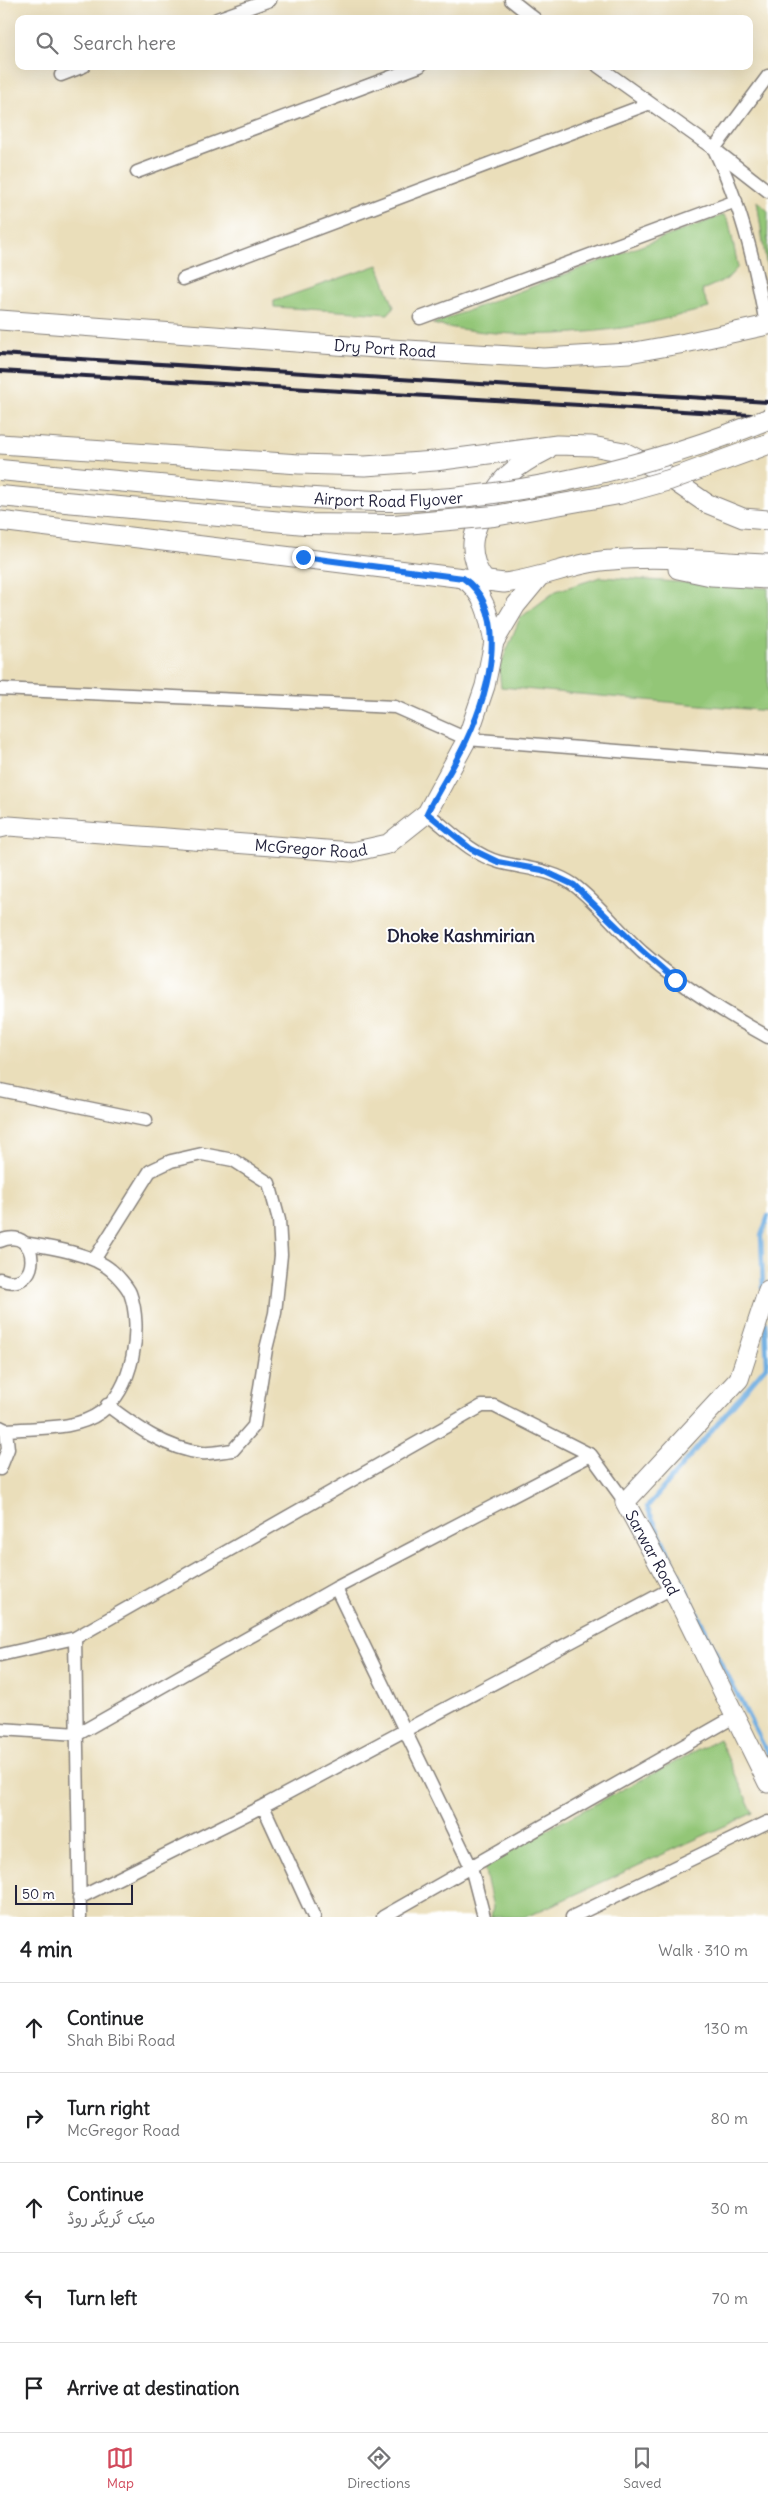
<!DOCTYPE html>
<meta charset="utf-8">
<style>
:root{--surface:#fff;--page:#f2f2f2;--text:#202124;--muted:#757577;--line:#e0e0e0;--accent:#d1495b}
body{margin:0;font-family:Delius,"Playpen Sans Arabic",sans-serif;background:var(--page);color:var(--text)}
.scale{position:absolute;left:15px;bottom:12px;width:118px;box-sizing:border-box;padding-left:5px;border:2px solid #22223b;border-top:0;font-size:14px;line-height:18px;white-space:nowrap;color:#22223b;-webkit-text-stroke:4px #fff;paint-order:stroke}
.stop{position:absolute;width:15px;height:15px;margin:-11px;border:4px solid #1a73e8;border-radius:50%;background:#fff}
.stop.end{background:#1a73e8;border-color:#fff;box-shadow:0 1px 5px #0008}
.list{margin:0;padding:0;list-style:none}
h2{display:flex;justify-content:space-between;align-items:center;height:65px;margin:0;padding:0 20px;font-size:21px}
h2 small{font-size:16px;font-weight:400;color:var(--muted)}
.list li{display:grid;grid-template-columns:32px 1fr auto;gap:15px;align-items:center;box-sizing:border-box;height:90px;padding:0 20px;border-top:1px solid var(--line)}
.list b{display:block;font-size:19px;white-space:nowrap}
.list p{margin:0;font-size:16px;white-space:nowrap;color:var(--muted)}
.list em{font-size:16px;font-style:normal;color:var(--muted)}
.icon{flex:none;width:28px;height:28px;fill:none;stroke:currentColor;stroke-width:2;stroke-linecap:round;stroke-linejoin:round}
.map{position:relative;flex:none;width:768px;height:1917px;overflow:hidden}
.search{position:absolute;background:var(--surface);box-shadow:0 5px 20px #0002;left:15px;right:15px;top:15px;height:55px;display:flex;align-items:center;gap:12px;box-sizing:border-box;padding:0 18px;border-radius:10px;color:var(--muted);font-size:19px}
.sheet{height:515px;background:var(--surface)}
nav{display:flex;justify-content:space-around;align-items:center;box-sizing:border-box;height:70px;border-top:1px solid var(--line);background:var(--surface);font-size:14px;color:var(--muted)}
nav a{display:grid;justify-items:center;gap:2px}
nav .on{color:var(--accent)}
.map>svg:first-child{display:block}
.green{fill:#93c677;stroke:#5a7459}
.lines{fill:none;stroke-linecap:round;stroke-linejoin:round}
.stream{stroke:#6eade1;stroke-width:4.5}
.street-casing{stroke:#86807a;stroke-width:15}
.secondary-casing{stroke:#86807a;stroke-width:21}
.street{stroke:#fff;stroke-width:12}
.secondary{stroke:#fff;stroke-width:19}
.rail{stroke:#22223b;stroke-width:4}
.primary-bridge-casing{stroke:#86807a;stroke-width:22;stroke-linecap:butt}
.primary-bridge{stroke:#fff;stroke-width:20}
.route{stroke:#1a73e8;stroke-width:6}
.labels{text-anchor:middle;stroke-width:4;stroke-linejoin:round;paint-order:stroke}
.street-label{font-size:16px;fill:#22223b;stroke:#fff}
.neighbourhood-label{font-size:18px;font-weight:bold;fill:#22223b;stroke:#fff}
</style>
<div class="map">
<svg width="768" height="1917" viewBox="0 0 768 1917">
<rect width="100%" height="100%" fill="#fff"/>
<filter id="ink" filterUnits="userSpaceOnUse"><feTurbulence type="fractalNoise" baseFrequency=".02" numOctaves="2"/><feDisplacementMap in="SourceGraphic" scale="10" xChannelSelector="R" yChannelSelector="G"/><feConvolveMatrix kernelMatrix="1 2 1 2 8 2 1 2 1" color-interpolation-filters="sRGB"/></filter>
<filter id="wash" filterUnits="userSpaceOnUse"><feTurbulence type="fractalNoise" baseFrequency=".0096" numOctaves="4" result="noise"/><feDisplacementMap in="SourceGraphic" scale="20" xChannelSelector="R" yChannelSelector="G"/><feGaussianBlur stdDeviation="1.12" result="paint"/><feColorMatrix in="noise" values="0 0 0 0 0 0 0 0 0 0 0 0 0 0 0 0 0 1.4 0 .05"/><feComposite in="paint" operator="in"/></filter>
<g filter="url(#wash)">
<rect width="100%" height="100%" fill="#eadeba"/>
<path class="green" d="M 757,201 L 768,211 L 767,270 Z
M 724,215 L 729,222 L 738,267 L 727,279 L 702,290 L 709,308 C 684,314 659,321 634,326 C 567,337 499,338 432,324 Z
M 378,265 L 394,307 L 388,314 L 274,307 L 274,301 Z
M 601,577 L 768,588 L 768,711 L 501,687 L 499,669 L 520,618 L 556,591 Z
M 719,1739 L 753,1813 L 526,1917 L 491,1917 L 493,1907 L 483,1863 Z"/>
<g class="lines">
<path class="stream" d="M 763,1288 L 761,1236 L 768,1216
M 765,1323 L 767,1365 L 647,1507 L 719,1659 L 768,1754"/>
</g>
</g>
<g filter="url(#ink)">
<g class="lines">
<defs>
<path id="street" d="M 511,0 L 535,19
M 217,19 L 270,0
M 598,66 L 714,149 L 768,191
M 61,75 L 84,66
M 137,172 L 420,66
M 183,279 L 648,104
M 420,318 L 736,201
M 766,325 C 756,264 741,205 714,149 L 768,76
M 0,689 L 395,707 L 467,739 L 768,763
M 427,813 C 449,830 471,854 499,862 C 525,869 551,869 574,885 C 599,904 619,931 642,952 C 681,986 723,1012 768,1037
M 0,1090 L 146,1120
M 0,1241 C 42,1224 42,1296 0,1279
M 94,1260 L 150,1171 L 171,1161 L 202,1154 L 233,1160 L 269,1183 L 279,1220 L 281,1255 L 275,1313 L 266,1349 L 254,1426 L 233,1450 C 223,1451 211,1454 202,1453 C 166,1449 135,1426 107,1405
M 0,1427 L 6,1430 C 37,1427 75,1431 101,1412 C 133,1389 143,1328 130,1293 C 127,1286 116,1274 111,1270 C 91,1253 49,1247 24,1243
M 0,1469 L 8,1449 L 6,1430
M 336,1588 L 471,1867 L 484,1917
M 75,1638 L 80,1917
M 0,1655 L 75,1638 L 482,1406 L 494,1406 L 591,1455 L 625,1502
M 0,1729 L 78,1734 L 336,1588 L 591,1455
M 263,1806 L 314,1917
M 79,1898 L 263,1806 L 672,1588
M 383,1917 L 734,1717
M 572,1917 L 768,1822"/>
<g id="secondary">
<path id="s1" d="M 0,320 L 390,349 L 544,358 L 629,353 L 685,343 L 768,325"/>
<path d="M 0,444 L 299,464 L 365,466 L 435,461 L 557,445 L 592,446 L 624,452 L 658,470 L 706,503 L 743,518 L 768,520"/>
<path d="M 0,521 L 504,583 C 541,579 575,562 612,560 C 664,555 716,562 768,564"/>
<path d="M 678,569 L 711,576 L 768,579"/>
<path d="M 463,578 C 485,593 489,617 494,642"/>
<path d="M 487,582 C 477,573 472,556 473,543 C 474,526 495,486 508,475 C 519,465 533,457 547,450"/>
<path id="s2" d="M 0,828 L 9,826 L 352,852 L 388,844 L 427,813 L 467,739 L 485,686 L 494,642 L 516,605 L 540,576"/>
<path id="s3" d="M 768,1290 L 739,1379 L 625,1502 L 672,1588 L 768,1783"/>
</g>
</defs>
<use href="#street" class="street-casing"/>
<use href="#secondary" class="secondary-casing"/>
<use href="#street" class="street"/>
<use href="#secondary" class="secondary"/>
<path class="rail" d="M 0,354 L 768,402
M 0,371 L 768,416"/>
<defs>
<g id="primary-bridge">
<path id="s4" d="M 0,470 C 78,477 156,485 234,492 C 288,496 341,501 395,501 C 515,499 657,465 768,419"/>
<path d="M 0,496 L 305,524 L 394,525 L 494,516 L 619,494 L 669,480 L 768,444"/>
</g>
</defs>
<use href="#primary-bridge" class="primary-bridge-casing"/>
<use href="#primary-bridge" class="primary-bridge"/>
</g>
</g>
<g class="lines" filter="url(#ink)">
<path class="route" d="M 303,557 L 463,578 C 512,612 488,694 467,739 C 456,764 439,788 427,813 L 471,849 L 498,862 L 542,870 L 574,885 L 641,950 L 675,980"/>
</g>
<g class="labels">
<g class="street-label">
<text dy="6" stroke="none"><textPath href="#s1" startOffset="386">Dry Port Road</textPath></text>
<text dy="6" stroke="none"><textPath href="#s4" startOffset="390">Airport Road Flyover</textPath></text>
<text dy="6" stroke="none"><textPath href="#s2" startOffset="312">McGregor Road</textPath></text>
<text dy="6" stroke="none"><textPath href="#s3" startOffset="319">Sarwar Road</textPath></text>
</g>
<g class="neighbourhood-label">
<text x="461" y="942">Dhoke Kashmirian</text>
</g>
</g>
</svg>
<div class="scale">50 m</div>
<div class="stop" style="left:675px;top:980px"></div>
<div class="stop end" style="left:303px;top:557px"></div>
<div class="search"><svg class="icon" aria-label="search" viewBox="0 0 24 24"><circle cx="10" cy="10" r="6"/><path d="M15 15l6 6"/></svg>Search here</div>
</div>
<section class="sheet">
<h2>4 min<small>Walk · 310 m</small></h2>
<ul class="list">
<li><svg class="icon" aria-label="ahead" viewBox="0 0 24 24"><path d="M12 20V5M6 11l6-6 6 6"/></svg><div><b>Continue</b><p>Shah Bibi Road</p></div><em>130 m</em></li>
<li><svg class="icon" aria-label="right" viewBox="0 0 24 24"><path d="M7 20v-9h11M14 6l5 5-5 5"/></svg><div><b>Turn right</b><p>McGregor Road</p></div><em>80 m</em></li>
<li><svg class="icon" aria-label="ahead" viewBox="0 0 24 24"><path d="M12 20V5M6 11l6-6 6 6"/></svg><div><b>Continue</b><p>میک گریگر روڈ</p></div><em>30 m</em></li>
<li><svg class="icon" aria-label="left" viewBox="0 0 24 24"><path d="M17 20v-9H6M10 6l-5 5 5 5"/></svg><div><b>Turn left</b></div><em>70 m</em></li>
<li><svg class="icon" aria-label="arrive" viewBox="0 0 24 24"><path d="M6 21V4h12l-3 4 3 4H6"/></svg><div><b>Arrive at destination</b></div></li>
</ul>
</section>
<nav>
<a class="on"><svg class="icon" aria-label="map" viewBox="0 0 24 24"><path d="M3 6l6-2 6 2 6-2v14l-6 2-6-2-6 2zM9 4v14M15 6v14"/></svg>Map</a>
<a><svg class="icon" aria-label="directions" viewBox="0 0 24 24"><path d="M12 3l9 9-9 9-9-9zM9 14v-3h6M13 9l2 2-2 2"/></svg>Directions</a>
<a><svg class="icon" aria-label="saved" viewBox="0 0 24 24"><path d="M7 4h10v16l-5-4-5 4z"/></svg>Saved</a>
</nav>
